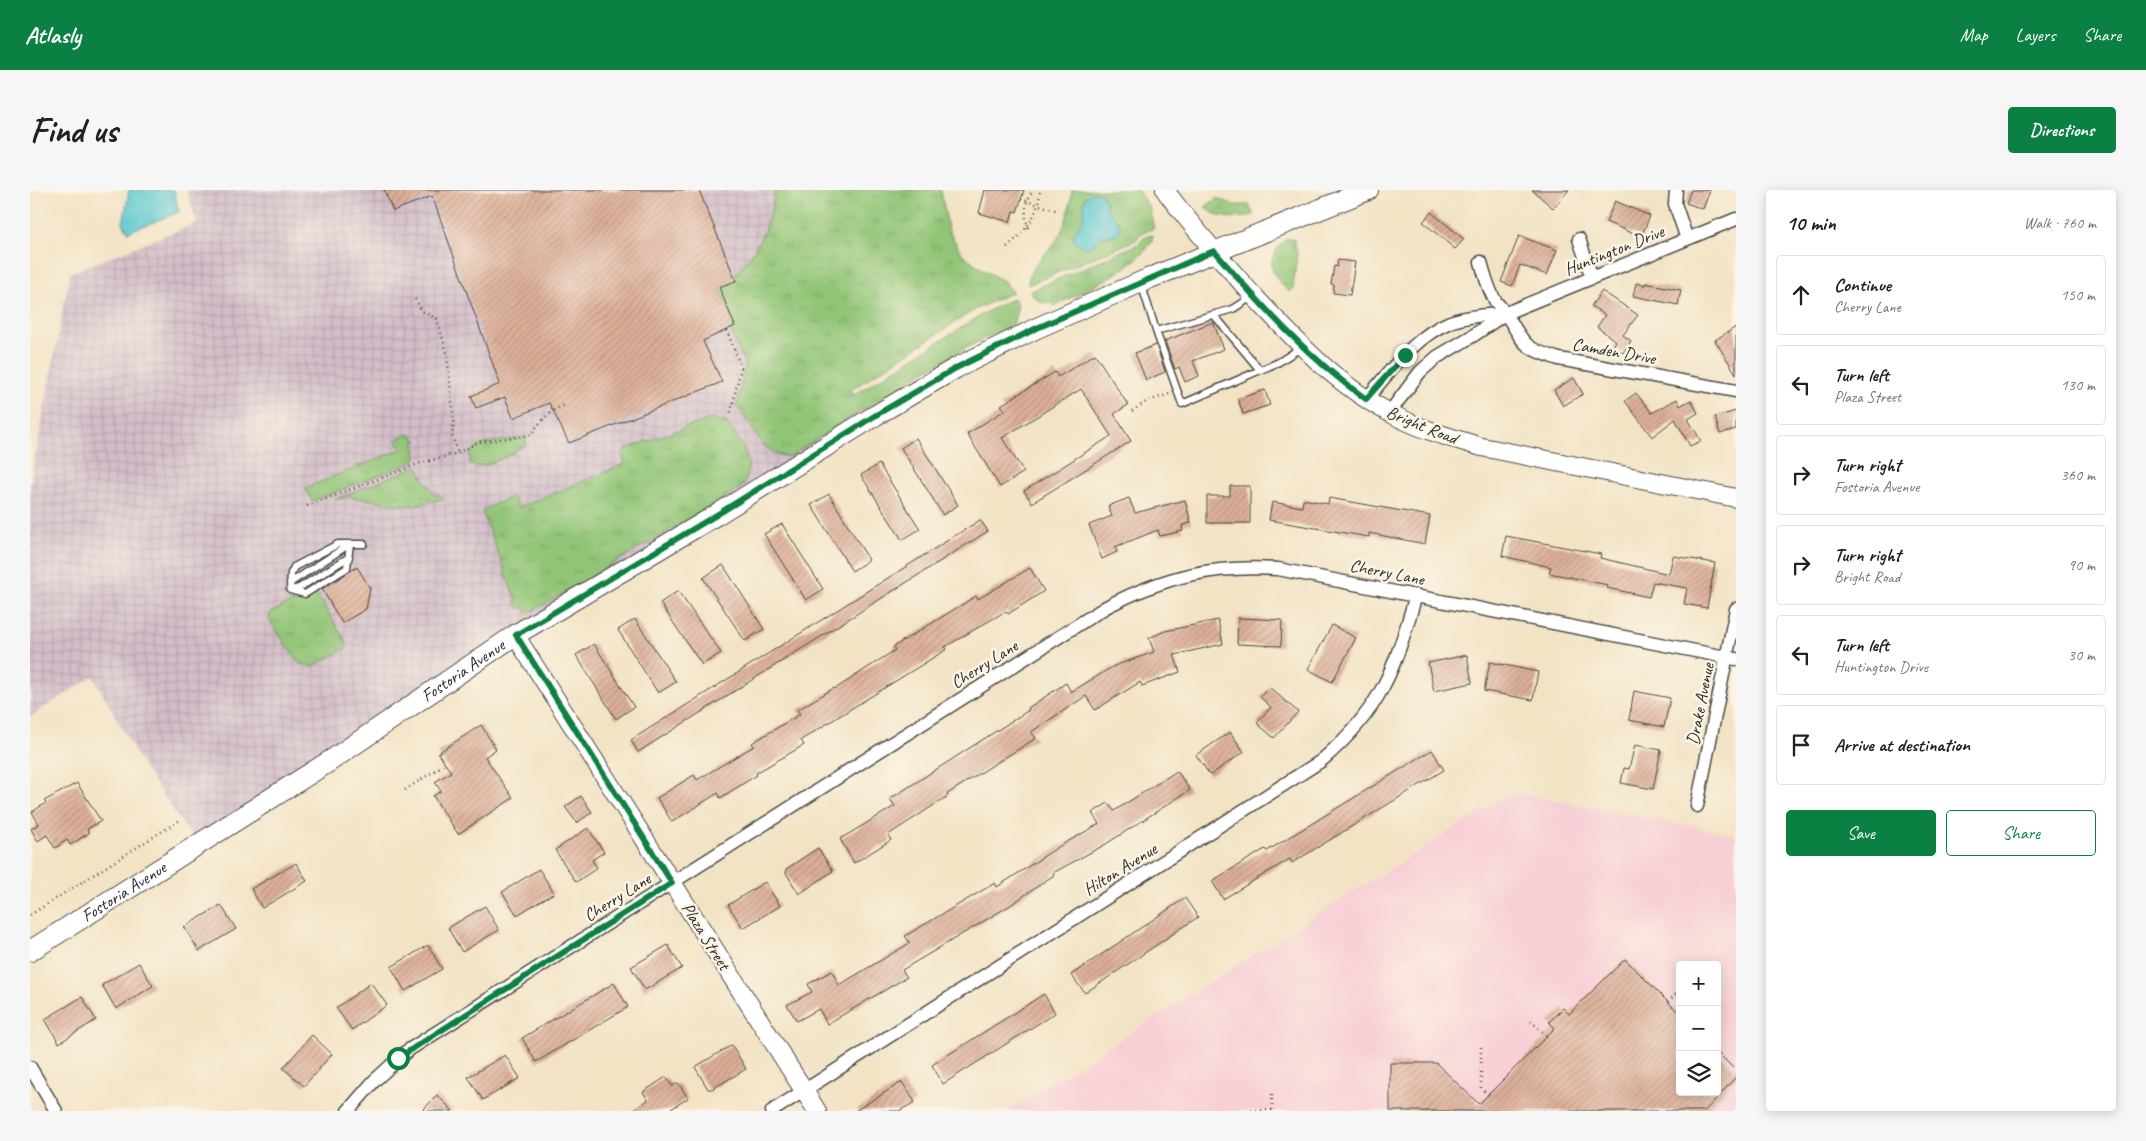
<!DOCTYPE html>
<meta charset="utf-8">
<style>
:root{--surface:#fff;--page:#f6f6f6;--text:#202124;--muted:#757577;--line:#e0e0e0;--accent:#0b8043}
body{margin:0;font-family:Caveat,sans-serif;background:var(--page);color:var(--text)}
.controls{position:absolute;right:15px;bottom:15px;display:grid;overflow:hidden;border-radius:5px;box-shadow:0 2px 12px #0003}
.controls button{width:45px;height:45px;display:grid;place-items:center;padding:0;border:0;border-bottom:1px solid var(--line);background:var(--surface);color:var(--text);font:25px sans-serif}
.stop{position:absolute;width:15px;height:15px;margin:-11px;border:4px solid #0b8043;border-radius:50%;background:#fff}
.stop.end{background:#0b8043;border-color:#fff;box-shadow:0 1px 5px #0008}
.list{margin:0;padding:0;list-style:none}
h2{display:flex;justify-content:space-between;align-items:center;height:65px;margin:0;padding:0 20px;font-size:21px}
h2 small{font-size:16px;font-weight:400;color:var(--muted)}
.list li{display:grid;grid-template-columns:32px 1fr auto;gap:15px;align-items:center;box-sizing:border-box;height:80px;margin:0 10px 10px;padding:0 10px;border:1px solid var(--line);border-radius:5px}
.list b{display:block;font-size:19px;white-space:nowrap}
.list p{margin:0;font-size:16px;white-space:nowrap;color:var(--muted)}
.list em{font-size:16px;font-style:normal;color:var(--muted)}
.actions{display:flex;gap:10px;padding:15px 20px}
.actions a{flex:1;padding:11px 0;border:1px solid var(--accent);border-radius:5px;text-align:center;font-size:18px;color:var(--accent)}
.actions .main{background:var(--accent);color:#fff}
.icon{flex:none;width:28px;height:28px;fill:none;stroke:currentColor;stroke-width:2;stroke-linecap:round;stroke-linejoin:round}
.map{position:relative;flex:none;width:1706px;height:921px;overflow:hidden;border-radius:5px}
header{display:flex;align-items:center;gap:30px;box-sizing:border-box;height:70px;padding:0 25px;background:var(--accent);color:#fff}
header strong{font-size:24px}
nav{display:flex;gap:28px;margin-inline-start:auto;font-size:18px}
.intro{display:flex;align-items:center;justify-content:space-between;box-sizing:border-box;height:120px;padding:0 30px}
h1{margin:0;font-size:35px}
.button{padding:12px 22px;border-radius:5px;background:var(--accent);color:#fff;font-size:18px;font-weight:700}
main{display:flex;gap:30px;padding:0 30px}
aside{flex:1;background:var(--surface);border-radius:5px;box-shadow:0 2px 12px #0003}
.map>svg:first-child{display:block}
.built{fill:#f7cfd5;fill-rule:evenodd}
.industrial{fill:url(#industrial-grid)}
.grass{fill:url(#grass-tufts);stroke:#5e7851}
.water{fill:#5ac7d0;stroke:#42797e}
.building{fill:url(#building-hatch)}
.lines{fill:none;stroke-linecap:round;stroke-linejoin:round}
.lane-casing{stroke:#494742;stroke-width:9}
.street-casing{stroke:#494742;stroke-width:15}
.secondary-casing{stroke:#494742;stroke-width:20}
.primary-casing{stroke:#494742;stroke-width:22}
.path{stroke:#494742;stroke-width:2.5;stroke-dasharray:1 4;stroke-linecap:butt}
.lane{stroke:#fff;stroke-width:6}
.street{stroke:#fff;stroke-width:12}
.secondary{stroke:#fff;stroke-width:18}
.primary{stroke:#fff;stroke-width:20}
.route{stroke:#0b8043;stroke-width:6}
.labels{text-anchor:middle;stroke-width:5;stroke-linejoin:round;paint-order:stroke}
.street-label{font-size:18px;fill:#2b2b2b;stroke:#fcf5e5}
</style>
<header>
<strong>Atlasly</strong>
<nav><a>Map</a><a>Layers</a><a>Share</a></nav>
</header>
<div class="intro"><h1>Find us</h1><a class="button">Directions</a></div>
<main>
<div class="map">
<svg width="1706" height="921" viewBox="0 0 1706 921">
<defs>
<pattern id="industrial-grid" width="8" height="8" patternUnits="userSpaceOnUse" patternTransform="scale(1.25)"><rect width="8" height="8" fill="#d2bdc8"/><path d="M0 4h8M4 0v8" fill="none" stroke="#b4a3ac"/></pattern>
<pattern id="grass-tufts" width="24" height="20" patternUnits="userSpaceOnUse" patternTransform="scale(1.25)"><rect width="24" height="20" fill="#92c577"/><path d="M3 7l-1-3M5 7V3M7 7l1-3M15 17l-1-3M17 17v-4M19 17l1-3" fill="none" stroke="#7ea967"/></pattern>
<pattern id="building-hatch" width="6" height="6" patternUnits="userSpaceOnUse" patternTransform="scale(1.25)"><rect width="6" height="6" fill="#ddaf99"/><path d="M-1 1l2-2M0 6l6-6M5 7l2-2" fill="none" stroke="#b38f7d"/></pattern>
</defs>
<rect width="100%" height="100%" fill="#fcf5e5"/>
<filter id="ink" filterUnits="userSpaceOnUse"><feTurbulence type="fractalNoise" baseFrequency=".02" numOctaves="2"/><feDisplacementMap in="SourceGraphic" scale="10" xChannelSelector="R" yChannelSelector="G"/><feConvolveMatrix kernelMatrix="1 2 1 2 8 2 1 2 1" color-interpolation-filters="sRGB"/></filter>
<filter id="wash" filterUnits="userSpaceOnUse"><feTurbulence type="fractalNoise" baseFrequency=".0096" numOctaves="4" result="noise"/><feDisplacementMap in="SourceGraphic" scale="20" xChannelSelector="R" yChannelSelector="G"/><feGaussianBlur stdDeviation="1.12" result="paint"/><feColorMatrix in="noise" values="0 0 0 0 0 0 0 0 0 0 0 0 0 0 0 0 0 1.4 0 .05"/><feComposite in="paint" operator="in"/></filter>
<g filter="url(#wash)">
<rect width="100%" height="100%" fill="#f2e3c5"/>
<path class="built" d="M 1482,602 L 1706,645 L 1706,921 L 977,921 ZM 1650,775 L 1687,775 L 1687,902 L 1650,902 Z"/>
<path class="industrial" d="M 156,0 L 858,0 L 820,198 L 846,225 L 167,655 L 113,576 L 63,486 L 0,527 L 0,294 L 40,83 L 167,33 Z"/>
<path class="grass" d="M 745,0 L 911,0 L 918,39 L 932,64 L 955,81 L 974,91 L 983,102 L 946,119 L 819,201 L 822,206 L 958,121 L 984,108 L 988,116 L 983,135 C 904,170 832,221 759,267 C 728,263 726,237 707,217 L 715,175 L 700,138 L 705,136 L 689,97 L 706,91 L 704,86 C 729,58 739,37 745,0 Z
M 1042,0 L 1107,0 L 1119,17 L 1124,38 L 1110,44 L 1106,50 L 998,95 C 998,74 1020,63 1029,46 C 1037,32 1040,16 1042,0 Z
M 1187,8 L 1204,15 L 1219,15 L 1224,25 C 1206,29 1189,30 1175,17 Z
M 1123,45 C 1122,71 1046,105 1024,116 L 1021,113 C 1011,113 1005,110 1000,101 L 1108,54 L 1116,46 Z
M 1257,48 L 1264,50 L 1267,64 L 1263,99 L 1259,102 C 1239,82 1234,71 1257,48 Z
M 680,229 L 698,233 C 711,255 728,273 711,298 L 498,424 L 494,416 L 489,419 L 452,321 L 480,307 L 484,309 L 488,318 L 595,274 L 592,264 L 596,259 Z
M 379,244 L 388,251 L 385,251 L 386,268 L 383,272 L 282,311 L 275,298 L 372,259 L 366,249 Z
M 493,248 L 496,250 L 496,254 C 481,265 465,273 447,277 L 439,273 L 441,262 L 451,255 L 462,252 Z
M 385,277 L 389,278 L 394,290 L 406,306 L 408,303 L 413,309 L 380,316 L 319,307 L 306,309 Z
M 287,404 L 317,454 L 315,459 L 282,477 L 269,473 L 239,430 L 240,423 L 267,410 L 278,410 Z"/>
<path class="water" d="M 99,0 L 144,0 L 149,22 L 98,42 L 93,33 Z
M 1065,2 L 1072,4 L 1076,12 L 1076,20 C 1094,33 1097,48 1070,46 L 1062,56 L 1055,58 L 1045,52 L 1044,43 L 1053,30 L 1054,9 L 1060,4 Z"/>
<g id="blocks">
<path class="building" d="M 354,0 L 669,0 L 706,91 L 689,97 L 705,136 L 673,151 L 692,192 L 539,253 L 519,213 L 483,228 L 475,207 L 446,218 L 441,206 L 470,194 L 402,6 L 363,21 Z
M 955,0 L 994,0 L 987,22 L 983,21 L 980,32 L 949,23 Z
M 1502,0 L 1539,0 L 1523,18 Z
M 1661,0 L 1680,0 L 1673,19 L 1656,13 Z
M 1585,11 L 1620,26 L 1611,47 L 1576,32 Z
M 1401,22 L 1434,49 L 1425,59 L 1393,32 Z
M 1489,46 L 1527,60 L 1517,85 L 1490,75 L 1482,96 L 1471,92 Z
M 1308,70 L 1325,72 L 1320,105 L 1303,103 L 1304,95 L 1301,94 L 1304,76 L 1307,77 Z
M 1606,93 L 1615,95 L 1615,93 L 1651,100 L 1648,115 L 1603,106 Z
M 1572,101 L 1608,125 L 1593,145 L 1601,151 L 1593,163 L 1583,156 L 1586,151 L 1567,137 L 1575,125 L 1561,116 Z
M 1183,132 L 1194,159 L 1163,171 L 1169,186 L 1155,192 L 1149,177 L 1145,179 L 1135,151 Z
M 1706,137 L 1706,184 L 1685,150 Z
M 1126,155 L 1135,182 L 1116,190 L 1105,163 Z
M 1065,164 L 1098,215 L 1084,224 L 1101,251 L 1002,313 L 994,301 L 1081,246 L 1051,199 L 972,248 L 994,282 L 970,297 L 937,244 L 975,220 L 971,215 L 1025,182 L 1028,187 Z
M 1544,188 L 1553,204 L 1533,216 L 1524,200 Z
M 1235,200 L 1240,215 L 1213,224 L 1208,209 Z
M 1606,203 L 1622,223 L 1647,209 L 1650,216 L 1661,210 L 1668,223 L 1658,229 L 1671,251 L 1660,256 L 1645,229 L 1622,247 L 1595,211 Z
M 1706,221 L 1706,239 L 1690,244 L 1685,227 Z
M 886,248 L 928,315 L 913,325 L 871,258 Z
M 849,274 L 890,339 L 872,350 L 831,285 Z
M 1200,296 L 1220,296 L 1220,333 L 1177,333 L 1177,306 L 1200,306 Z
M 799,304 L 839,370 L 822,381 L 781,315 Z
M 1099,308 L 1105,323 L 1155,310 L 1161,333 L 1152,335 L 1153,341 L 1130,346 L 1128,340 L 1085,357 L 1087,362 L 1072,369 L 1059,335 L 1082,326 L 1078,316 Z
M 1299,308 L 1400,326 L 1395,354 L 1339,343 L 1339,347 L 1239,330 L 1242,312 L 1272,317 L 1273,309 L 1298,314 Z
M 950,330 L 958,341 L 608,562 L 601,550 Z
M 752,334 L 793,399 L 776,410 L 734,344 Z
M 1476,346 L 1571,364 L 1570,368 L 1639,384 L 1643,366 L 1685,373 L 1677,418 L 1654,414 L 1657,398 L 1623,392 L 1619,407 L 1577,398 L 1578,395 L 1519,383 L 1521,377 L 1472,366 Z
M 693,375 L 734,439 L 715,451 L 673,388 Z
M 327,377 L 340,398 L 336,419 L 312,433 L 292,399 Z
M 1000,378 L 1014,401 L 978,424 L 976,421 L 915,457 L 917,459 L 771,550 L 774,555 L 726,583 L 727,585 L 690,608 L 688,603 L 642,632 L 627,608 L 664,585 L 667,590 L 724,556 L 722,553 L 770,524 L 767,520 L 804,498 L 805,499 L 865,460 L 863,457 L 946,406 L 948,409 Z
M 648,401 L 691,463 L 672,475 L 630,413 Z
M 1208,428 L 1252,430 L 1251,456 L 1207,454 Z
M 605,429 L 646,492 L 628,503 L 588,440 Z
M 1188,430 L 1193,454 L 1144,465 L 1150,482 L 1112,496 L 1110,492 L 1065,520 L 1056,506 L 1001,542 L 1006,548 L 917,604 L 918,606 L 858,645 L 861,650 L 824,673 L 810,649 L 865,616 L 860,609 L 999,520 L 998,518 L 1036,493 L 1041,502 L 1084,476 L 1124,462 L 1119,448 L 1135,441 Z
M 1302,435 L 1326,448 L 1302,492 L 1278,479 Z
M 564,454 L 604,517 L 586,529 L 546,465 Z
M 1437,465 L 1442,493 L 1404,501 L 1398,473 Z
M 1460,472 L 1508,482 L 1503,510 L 1454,501 Z
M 1239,497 L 1268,522 L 1244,548 L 1227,533 L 1241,517 L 1230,507 Z
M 1604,501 L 1640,508 L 1634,537 L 1599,530 Z
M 451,535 L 466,559 L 455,567 L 483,608 L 428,644 L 403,606 L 411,601 L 405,592 L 421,582 L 408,563 Z
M 1200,542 L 1214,562 L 1180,585 L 1166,565 Z
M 1605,555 L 1631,560 L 1623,599 L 1591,593 L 1594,578 L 1599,579 Z
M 1402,560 L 1414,580 L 1262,673 L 1260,669 L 1193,709 L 1182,691 L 1235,659 L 1237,661 Z
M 1147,581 L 1160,600 L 1076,654 L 1023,683 L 1024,685 L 979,716 L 872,780 L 877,787 L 797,834 L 789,819 L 767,831 L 757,815 L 782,802 L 778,794 L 802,781 L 809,795 L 880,753 L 875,746 L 965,693 L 967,697 L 1028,657 L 1069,634 L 1062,623 L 1078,613 L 1084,621 Z
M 47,593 L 71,631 L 57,639 L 59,643 L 40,655 L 37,650 L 25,658 L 17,645 L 8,651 L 1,639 L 9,634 L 2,622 L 16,613 L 14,611 Z
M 551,606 L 562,622 L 547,633 L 535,617 Z
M 558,638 L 574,662 L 562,670 L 567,678 L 546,692 L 525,660 Z
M 788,658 L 803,681 L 769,704 L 756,683 L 756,679 Z
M 266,673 L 277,691 L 232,718 L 221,699 Z
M 509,679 L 524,703 L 487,725 L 472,702 Z
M 735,692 L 750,716 L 713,738 L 698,715 Z
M 1155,708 L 1168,727 L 1055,803 L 1041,785 Z
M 191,715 L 206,739 L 169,761 L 154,737 Z
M 455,716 L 469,740 L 432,762 L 418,738 Z
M 398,755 L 412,779 L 375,801 L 361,777 Z
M 638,755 L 652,778 L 615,800 L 601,777 Z
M 1595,769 L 1650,824 L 1650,902 L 1687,902 L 1687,862 L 1706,881 L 1706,887 L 1675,921 L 1360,921 L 1360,873 L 1406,873 L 1449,914 L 1525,838 L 1519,832 L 1533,818 L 1539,824 Z
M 109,773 L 123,796 L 86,819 L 72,795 Z
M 341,793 L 357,815 L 322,840 L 306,818 Z
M 584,793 L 598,817 L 506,872 L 492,848 Z
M 1014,804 L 1025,823 L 913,894 L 902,875 Z
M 52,807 L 66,830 L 29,853 L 15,829 Z
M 282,845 L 302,864 L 274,896 L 253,878 Z
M 702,855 L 716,879 L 682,899 L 678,899 L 665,877 Z
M 475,865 L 490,888 L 453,910 L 438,887 Z
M 636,887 L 642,896 L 648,893 L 658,908 L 638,921 L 602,921 L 618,910 L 613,902 Z
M 872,892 L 885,912 L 869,921 L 825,921 Z
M 407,905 L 423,921 L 392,921 Z"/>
</g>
</g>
<g filter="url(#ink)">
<use href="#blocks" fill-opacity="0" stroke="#494742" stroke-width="1"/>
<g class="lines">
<defs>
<path id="lane" d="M 1112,96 L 1126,141 L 1203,119 L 1222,107
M 1184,125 L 1230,180
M 1126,141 L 1152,214 L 1249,172 L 1272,157
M 260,393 L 320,354
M 260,400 L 261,383 L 264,377 L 308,354 L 334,354
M 260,400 L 275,404 L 317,378 L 320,354
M 262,400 L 269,398 L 319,367"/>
<path id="street" d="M 1646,0 L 1645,14 L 1657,49
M 1549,49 L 1562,88
M 1451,72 C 1455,85 1458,100 1466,112 C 1469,116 1473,119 1476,124 C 1496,155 1491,157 1529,169 L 1706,201
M 1336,209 C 1360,182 1385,146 1420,132 C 1437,126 1455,125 1473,124
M 1359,223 L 1390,182 L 1407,167 L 1444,145 L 1476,123 L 1706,29
M 1667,616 L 1706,419
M 0,877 L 26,921
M 318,921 L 344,891 L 377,861 L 1076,417 C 1136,386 1181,375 1248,379 L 1706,469
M 742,921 L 1291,571 C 1352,519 1364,480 1386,405"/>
<path id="secondary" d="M 1135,0 C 1161,36 1191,69 1220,102 C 1262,147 1305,194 1360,223 C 1389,239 1421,248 1452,257 L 1706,308
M 485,445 L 787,921"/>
<g id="primary">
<path id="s1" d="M 0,761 L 303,569 L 485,445 L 688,324 L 846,225 L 926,178 L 1007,138 L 1120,88 L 1338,0"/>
</g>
</defs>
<use href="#lane" class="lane-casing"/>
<use href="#street" class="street-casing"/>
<use href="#secondary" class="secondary-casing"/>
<use href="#primary" class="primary-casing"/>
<path class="path" d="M 991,9 L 1028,21
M 998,38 C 994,24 995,12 1003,0
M 977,57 C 995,42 1009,25 1010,0
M 385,109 L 392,121 L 407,129 L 417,163 L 424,232 L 422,246 L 428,263
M 697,140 L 711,178 L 700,226
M 1102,221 L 1116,212 L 1139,204
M 277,316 L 388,274 L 428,263 L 448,252 L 501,245 C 511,230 520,221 537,214
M 375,600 L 415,574
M 0,725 L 150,630
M 1638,812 L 1650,800
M 1501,831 L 1517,846
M 1451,857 L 1451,898 L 1458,905
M 1242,920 L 1242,903
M 1196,921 L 1242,920"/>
<use href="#lane" class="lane"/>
<use href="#street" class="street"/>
<use href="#secondary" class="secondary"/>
<use href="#primary" class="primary"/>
</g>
</g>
<g class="lines" filter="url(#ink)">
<path class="route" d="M 368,868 L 642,693 L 486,445 L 688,324 L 846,225 L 926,178 L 1007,138 L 1184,61 C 1231,115 1278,168 1336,209 L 1375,165"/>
</g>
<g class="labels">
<g class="street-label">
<text transform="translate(1584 60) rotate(-22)" y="6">Huntington Drive</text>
<text transform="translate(1584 161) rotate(10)" y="6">Camden Drive</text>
<text transform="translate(1392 235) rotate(22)" y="6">Bright Road</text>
<text transform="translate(1357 382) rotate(11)" y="6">Cherry Lane</text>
<text transform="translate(954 474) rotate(-32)" y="6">Cherry Lane</text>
<text dy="6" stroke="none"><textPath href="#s1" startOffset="516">Fostoria Avenue</textPath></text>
<text transform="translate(1670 514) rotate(-79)" y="6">Drake Avenue</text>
<text transform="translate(1090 679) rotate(-32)" y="6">Hilton Avenue</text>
<text dy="6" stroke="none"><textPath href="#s1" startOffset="111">Fostoria Avenue</textPath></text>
<text transform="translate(587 707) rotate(-32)" y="6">Cherry Lane</text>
<text transform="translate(676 746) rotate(58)" y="6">Plaza Street</text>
</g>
</g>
</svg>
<div class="controls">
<button>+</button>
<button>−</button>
<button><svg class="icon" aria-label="layers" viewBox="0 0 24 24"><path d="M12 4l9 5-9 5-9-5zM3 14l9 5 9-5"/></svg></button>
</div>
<div class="stop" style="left:368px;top:868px"></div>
<div class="stop end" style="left:1375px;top:165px"></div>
</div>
<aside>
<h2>10 min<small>Walk · 760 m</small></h2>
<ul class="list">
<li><svg class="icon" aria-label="ahead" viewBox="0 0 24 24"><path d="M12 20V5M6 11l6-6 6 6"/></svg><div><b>Continue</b><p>Cherry Lane</p></div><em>150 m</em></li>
<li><svg class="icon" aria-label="left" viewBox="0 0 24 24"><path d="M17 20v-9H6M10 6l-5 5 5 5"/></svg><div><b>Turn left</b><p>Plaza Street</p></div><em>130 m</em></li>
<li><svg class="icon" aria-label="right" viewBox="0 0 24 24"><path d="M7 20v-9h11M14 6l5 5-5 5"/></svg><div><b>Turn right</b><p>Fostoria Avenue</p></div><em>360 m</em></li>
<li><svg class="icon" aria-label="right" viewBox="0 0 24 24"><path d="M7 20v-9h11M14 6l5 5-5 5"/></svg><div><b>Turn right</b><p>Bright Road</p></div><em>90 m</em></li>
<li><svg class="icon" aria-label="left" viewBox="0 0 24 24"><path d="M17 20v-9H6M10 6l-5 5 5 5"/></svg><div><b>Turn left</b><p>Huntington Drive</p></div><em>30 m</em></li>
<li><svg class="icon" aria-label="arrive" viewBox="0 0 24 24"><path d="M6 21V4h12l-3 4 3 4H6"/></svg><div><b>Arrive at destination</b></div></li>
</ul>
<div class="actions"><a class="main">Save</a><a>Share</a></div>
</aside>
</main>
